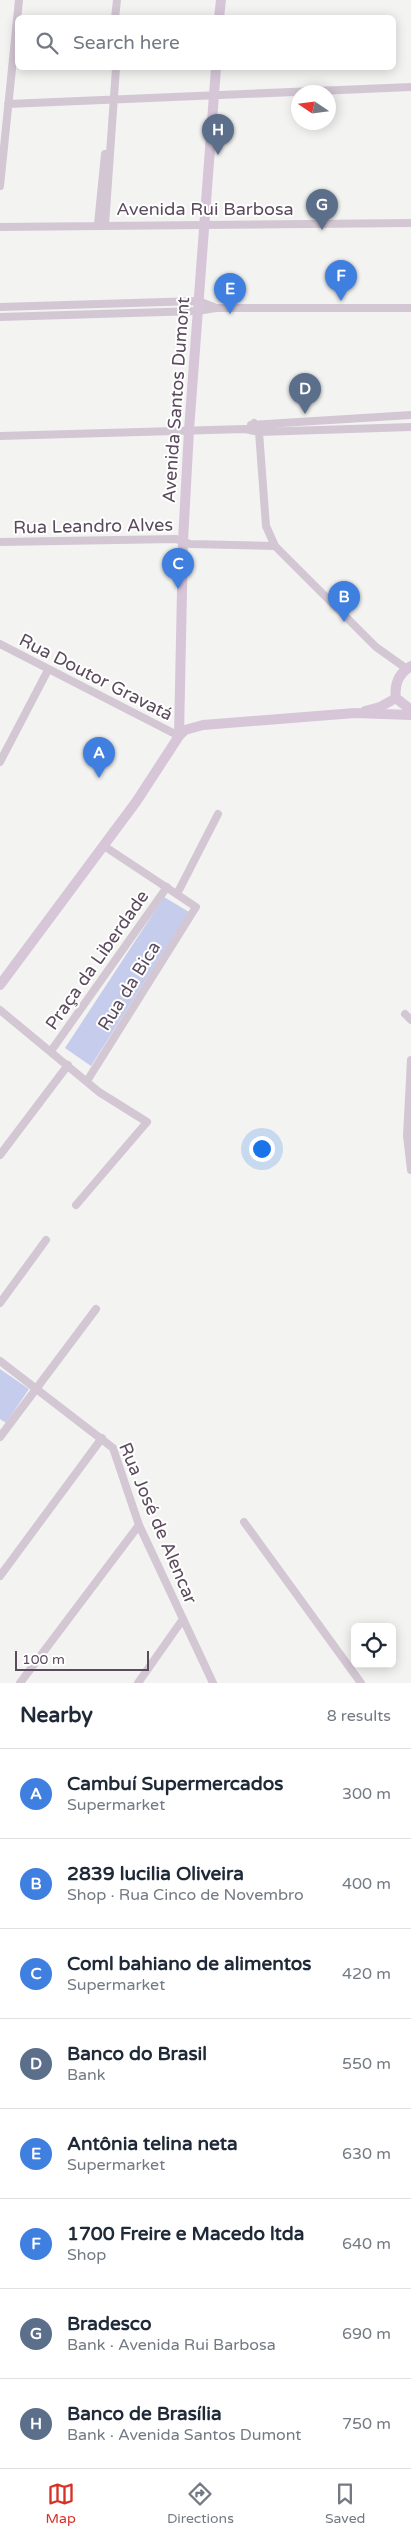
<!DOCTYPE html>
<meta charset="utf-8">
<style>
:root{--surface:#fff;--page:#f6f6f7;--text:#1f2937;--muted:#747a83;--line:#e0e1e3;--accent:#d93025}
body{margin:0;font-family:"Varela Round",sans-serif;background:var(--page);color:var(--text)}
.controls{position:absolute;right:15px;bottom:15px;display:grid;overflow:hidden;border-radius:8px;box-shadow:0 2px 12px #0003}
.controls button{width:45px;height:45px;display:grid;place-items:center;padding:0;border:0;border-bottom:1px solid var(--line);background:var(--surface);color:var(--text);font:25px sans-serif}
.compass{position:absolute;left:291px;top:85px;width:45px;height:45px;border-radius:50%;background:var(--surface);box-shadow:0 2px 12px #0003;rotate:283deg}
.scale{position:absolute;left:15px;bottom:12px;width:134px;box-sizing:border-box;padding-left:5px;border:2px solid #5b4b5d;border-top:0;font-size:14px;line-height:18px;white-space:nowrap;color:#5b4b5d;-webkit-text-stroke:4px #fff;paint-order:stroke}
.you{position:absolute;left:261px;top:1148px;width:18px;height:18px;margin:-12px;border:4px solid #fff;border-radius:50%;background:#1a73e8;box-shadow:0 0 0 8px #1a73e833}
.badge{display:grid;place-items:center;width:32px;height:32px;border-radius:50%;background:var(--accent);color:#fff;font-size:16px;font-weight:700}
.pin{position:absolute;translate:-50% -41px;filter:drop-shadow(0 1px 2px #0008)}
.pin::after{content:'';position:absolute;top:26px;width:18px;height:15px;background:inherit;clip-path:polygon(0 0,100% 0,50% 100%)}
.list{margin:0;padding:0;list-style:none}
h2{display:flex;justify-content:space-between;align-items:center;height:65px;margin:0;padding:0 20px;font-size:21px}
h2 small{font-size:16px;font-weight:400;color:var(--muted)}
.list li{display:grid;grid-template-columns:32px 1fr auto;gap:15px;align-items:center;box-sizing:border-box;height:90px;padding:0 20px;border-top:1px solid var(--line)}
.list b{display:block;font-size:19px;white-space:nowrap}
.list p{margin:0;font-size:16px;white-space:nowrap;color:var(--muted)}
.list em{font-size:16px;font-style:normal;color:var(--muted)}
.icon{flex:none;width:28px;height:28px;fill:none;stroke:currentColor;stroke-width:2;stroke-linecap:round;stroke-linejoin:round}
.map{position:relative;flex:none;width:411px;height:1683px;overflow:hidden}
.search{position:absolute;background:var(--surface);box-shadow:0 2px 12px #0003;left:15px;right:15px;top:15px;height:55px;display:flex;align-items:center;gap:12px;box-sizing:border-box;padding:0 18px;border-radius:8px;color:var(--muted);font-size:19px}
.sheet{height:785px;background:var(--surface)}
nav{display:flex;justify-content:space-around;align-items:center;box-sizing:border-box;height:70px;border-top:1px solid var(--line);background:var(--surface);font-size:14px;color:var(--muted)}
nav a{display:grid;justify-items:center;gap:2px}
nav .on{color:var(--accent)}
.map>svg:first-child{display:block}
.green{fill:#c5ccec}
.lines{fill:none;stroke-linecap:round;stroke-linejoin:round}
.street{stroke:#d3c7d4;stroke-width:8}
.secondary{stroke:#d7c6d8;stroke-width:10}
.labels{text-anchor:middle;stroke-width:4;stroke-linejoin:round;paint-order:stroke}
.street-label{font-size:18px;fill:#5b4b5d;stroke:#fff}
</style>
<div class="map">
<svg width="411" height="1683" viewBox="0 0 411 1683">
<rect width="100%" height="100%" fill="#f3f3f2"/>
<path class="green" d="M 164,897 L 189,912 L 91,1066 L 65,1048 Z
M 0,1369 L 29,1389 L 6,1423 L 0,1419 Z"/>
<g class="lines">
<path class="street" d="M 115,18 L 117,0
M 8,104 L 411,87
M 0,186 L 19,0
M 98,224 L 105,154
M 105,225 L 116,68
M 0,227 L 411,223
M 0,307 L 198,301 L 214,307
M 0,317 L 197,311 L 216,308 L 411,308
M 254,423 L 259,432 L 266,526 L 275,546 L 376,647 L 407,669
M 251,425 L 411,415
M 0,436 L 245,429 L 259,432 L 411,427
M 0,542 L 176,539 L 190,544 L 275,546
M 0,644 L 179,736
M 0,762 L 48,670
M 177,894 L 218,814
M 0,1010 L 99,1092 L 147,1122 L 76,1205
M 405,1014 L 411,1020
M 51,1051 L 167,887
M 411,1060 L 407,1136 L 411,1170
M 87,1081 L 196,907 L 104,846
M 0,1155 L 68,1065
M 0,1303 L 46,1240
M 0,1361 L 113,1448 L 139,1525 L 213,1683
M 0,1437 L 96,1309
M 244,1522 L 361,1683
M 0,1576 L 102,1438
M 20,1683 L 139,1525
M 138,1683 L 183,1619"/>
<path class="secondary" d="M 219,18 L 221,0
M 411,666 C 399,673 394,684 396,698 L 411,710
M 365,711 L 380,707 L 396,698
M 179,736 L 183,541 L 189,430 L 216,68
M 0,985 L 136,802 L 179,736 L 185,730 L 203,725 L 355,713 L 411,715"/>
</g>
<g class="labels">
<g class="street-label">
<text x="205" y="215">Avenida Rui Barbosa</text>
<text transform="translate(176 400) rotate(-86)" y="6">Avenida Santos Dumont</text>
<text transform="translate(93 526) rotate(-1)" y="6">Rua Leandro Alves</text>
<text transform="translate(96 677) rotate(27)" y="6">Rua Doutor Gravatá</text>
<text transform="translate(97 960) rotate(-55)" y="6">Praça da Liberdade</text>
<text transform="translate(129 986) rotate(-58)" y="6">Rua da Bica</text>
<text transform="translate(158 1523) rotate(67)" y="6">Rua José de Alencar</text>
</g>
</g>
</svg>
<div class="controls">
<button><svg class="icon" aria-label="locate" viewBox="0 0 24 24"><circle cx="12" cy="12" r="6"/><path d="M12 2v4M12 18v4M2 12h4M18 12h4"/></svg></button>
</div>
<svg class="compass" viewBox="-18 -18 36 36"><path d="M0-13l5 13h-10z" fill="#e53935"/><path d="M0 13l5-13h-10z" fill="#747a83"/></svg>
<div class="scale">100 m</div>
<div class="you"></div>
<div class="pin badge" style="left:99px;top:778px;background:#3f7fe0">A</div>
<div class="pin badge" style="left:344px;top:622px;background:#3f7fe0">B</div>
<div class="pin badge" style="left:178px;top:589px;background:#3f7fe0">C</div>
<div class="pin badge" style="left:305px;top:414px;background:#5c6f8a">D</div>
<div class="pin badge" style="left:230px;top:314px;background:#3f7fe0">E</div>
<div class="pin badge" style="left:341px;top:301px;background:#3f7fe0">F</div>
<div class="pin badge" style="left:322px;top:230px;background:#5c6f8a">G</div>
<div class="pin badge" style="left:218px;top:155px;background:#5c6f8a">H</div>
<div class="search"><svg class="icon" aria-label="search" viewBox="0 0 24 24"><circle cx="10" cy="10" r="6"/><path d="M15 15l6 6"/></svg>Search here</div>
</div>
<section class="sheet">
<h2>Nearby<small>8 results</small></h2>
<ul class="list">
<li><span class="badge" style="background:#3f7fe0">A</span><div><b>Cambuí Supermercados</b><p>Supermarket</p></div><em>300 m</em></li>
<li><span class="badge" style="background:#3f7fe0">B</span><div><b>2839 lucilia Oliveira</b><p>Shop · Rua Cinco de Novembro</p></div><em>400 m</em></li>
<li><span class="badge" style="background:#3f7fe0">C</span><div><b>Coml bahiano de alimentos</b><p>Supermarket</p></div><em>420 m</em></li>
<li><span class="badge" style="background:#5c6f8a">D</span><div><b>Banco do Brasil</b><p>Bank</p></div><em>550 m</em></li>
<li><span class="badge" style="background:#3f7fe0">E</span><div><b>Antônia telina neta</b><p>Supermarket</p></div><em>630 m</em></li>
<li><span class="badge" style="background:#3f7fe0">F</span><div><b>1700 Freire e Macedo ltda</b><p>Shop</p></div><em>640 m</em></li>
<li><span class="badge" style="background:#5c6f8a">G</span><div><b>Bradesco</b><p>Bank · Avenida Rui Barbosa</p></div><em>690 m</em></li>
<li><span class="badge" style="background:#5c6f8a">H</span><div><b>Banco de Brasília</b><p>Bank · Avenida Santos Dumont</p></div><em>750 m</em></li>
</ul>
</section>
<nav>
<a class="on"><svg class="icon" aria-label="map" viewBox="0 0 24 24"><path d="M3 6l6-2 6 2 6-2v14l-6 2-6-2-6 2zM9 4v14M15 6v14"/></svg>Map</a>
<a><svg class="icon" aria-label="directions" viewBox="0 0 24 24"><path d="M12 3l9 9-9 9-9-9zM9 14v-3h6M13 9l2 2-2 2"/></svg>Directions</a>
<a><svg class="icon" aria-label="saved" viewBox="0 0 24 24"><path d="M7 4h10v16l-5-4-5 4z"/></svg>Saved</a>
</nav>
